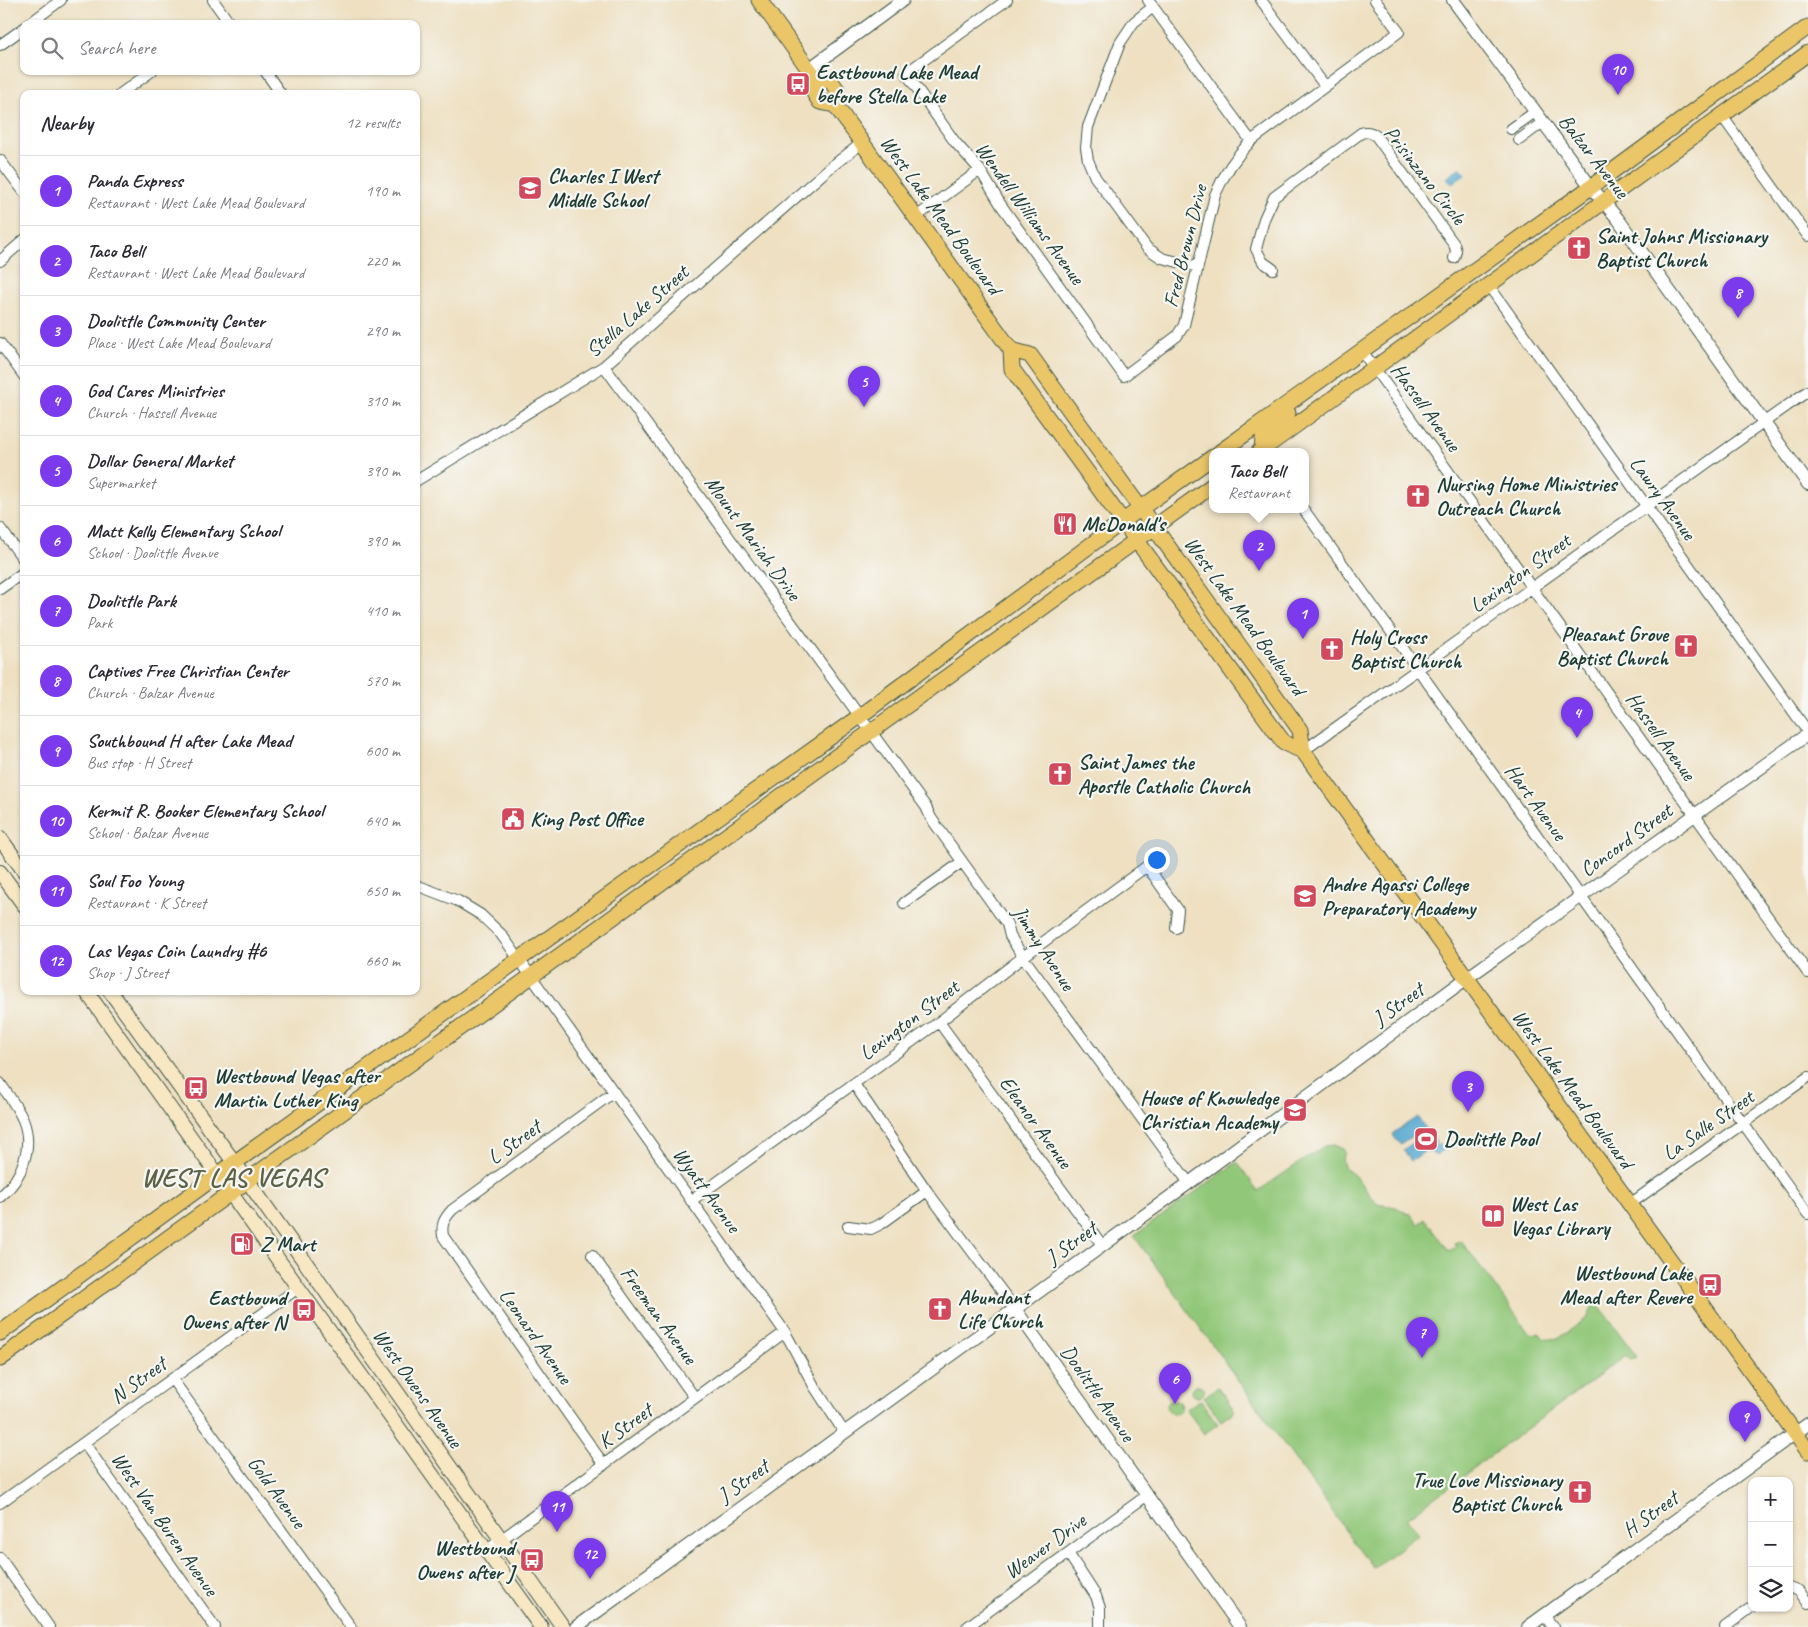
<!DOCTYPE html>
<meta charset="utf-8">
<style>
:root{--surface:#fff;--page:#f2f2f3;--text:#2b2b33;--muted:#7c7c81;--line:#e1e1e2;--accent:#7c3aed}
body{margin:0;font-family:Caveat,sans-serif;background:var(--page);color:var(--text)}
.controls{position:absolute;right:15px;bottom:15px;display:grid;overflow:hidden;border-radius:10px;box-shadow:0 1px 4px #0004}
.controls button{width:45px;height:45px;display:grid;place-items:center;padding:0;border:0;border-bottom:1px solid var(--line);background:var(--surface);color:var(--text);font:25px sans-serif}
.you{position:absolute;left:1156px;top:859px;width:18px;height:18px;margin:-12px;border:4px solid #fff;border-radius:50%;background:#1a73e8;box-shadow:0 0 0 8px #1a73e833}
.badge{display:grid;place-items:center;width:32px;height:32px;border-radius:50%;background:var(--accent);color:#fff;font-size:16px;font-weight:700}
.pin{position:absolute;translate:-50% -41px;filter:drop-shadow(0 1px 2px #0008)}
.pin::after{content:'';position:absolute;top:26px;width:18px;height:15px;background:inherit;clip-path:polygon(0 0,100% 0,50% 100%)}
.popup{position:absolute;left:1209px;top:448px;width:100px;height:65px;box-sizing:border-box;display:grid;place-content:center;border-radius:10px;background:var(--surface);filter:drop-shadow(0 1px 4px #0005);font-size:16px;white-space:nowrap;color:var(--muted)}
.popup b{font-size:19px;color:var(--text)}
.popup::after{content:'';position:absolute;left:50%;top:100%;margin-left:-10px;border:10px solid transparent;border-top-color:var(--surface)}
.list{margin:0;padding:0;list-style:none}
h2{display:flex;justify-content:space-between;align-items:center;height:65px;margin:0;padding:0 20px;font-size:21px}
h2 small{font-size:16px;font-weight:400;color:var(--muted)}
.list li{display:grid;grid-template-columns:32px 1fr auto;gap:15px;align-items:center;box-sizing:border-box;height:70px;padding:0 20px;border-top:1px solid var(--line)}
.list b{display:block;font-size:19px;white-space:nowrap}
.list p{margin:0;font-size:16px;white-space:nowrap;color:var(--muted)}
.list em{font-size:16px;font-style:normal;color:var(--muted)}
.icon{flex:none;width:28px;height:28px;fill:none;stroke:currentColor;stroke-width:2;stroke-linecap:round;stroke-linejoin:round}
.map{position:relative;flex:none;width:1808px;height:1627px;overflow:hidden}
.search{position:absolute;background:var(--surface);box-shadow:0 1px 4px #0004;left:20px;top:20px;width:400px;height:55px;display:flex;align-items:center;gap:12px;box-sizing:border-box;padding:0 18px;border-radius:10px;color:var(--muted);font-size:19px}
.panel{position:absolute;background:var(--surface);box-shadow:0 1px 4px #0004;left:20px;top:90px;width:400px;height:905px;border-radius:10px}
.map>svg:first-child{display:block}
.green{fill:#91c778;stroke:#588256}
.water{fill:#55a8d0;stroke:#3a7282}
.lines{fill:none;stroke-linecap:round;stroke-linejoin:round}
.minor-casing{stroke:#3e5549;stroke-width:12}
.tertiary-casing{stroke:#3e5549;stroke-width:14}
.secondary-casing{stroke:#3e5549;stroke-width:16}
.primary-casing{stroke:#3e5549;stroke-width:17}
.minor{stroke:#fff;stroke-width:10}
.tertiary{stroke:#fff;stroke-width:12}
.secondary{stroke:#f7e8c3;stroke-width:14}
.primary{stroke:#ebc669;stroke-width:15}
.labels{text-anchor:middle;stroke-width:4.5;stroke-linejoin:round;paint-order:stroke}
.poi-label{font-size:21px;font-weight:bold;fill:#1f3d34;stroke:#f6f6f2;text-anchor:start}
.street-label{font-size:21px;fill:#1f3d34;stroke:#f6f6f2}
.district-label{font-size:26px;font-weight:bold;letter-spacing:1px;fill:#5e6246;stroke:#f6f6f2}
</style>
<div class="map">
<svg width="1808" height="1627" viewBox="0 0 1808 1627">
<rect width="100%" height="100%" fill="#f6f6f2"/>
<filter id="ink" filterUnits="userSpaceOnUse"><feTurbulence type="fractalNoise" baseFrequency=".02" numOctaves="2"/><feDisplacementMap in="SourceGraphic" scale="10" xChannelSelector="R" yChannelSelector="G"/><feConvolveMatrix kernelMatrix="1 2 1 2 8 2 1 2 1" color-interpolation-filters="sRGB"/></filter>
<filter id="wash" filterUnits="userSpaceOnUse"><feTurbulence type="fractalNoise" baseFrequency=".0096" numOctaves="4" result="noise"/><feDisplacementMap in="SourceGraphic" scale="20" xChannelSelector="R" yChannelSelector="G"/><feGaussianBlur stdDeviation="1.12" result="paint"/><feColorMatrix in="noise" values="0 0 0 0 0 0 0 0 0 0 0 0 0 0 0 0 0 1.4 0 .05"/><feComposite in="paint" operator="in"/></filter>
<g filter="url(#wash)">
<rect width="100%" height="100%" fill="#eee0c1"/>
<path class="green" d="M 1333,1145 L 1342,1149 L 1345,1153 L 1342,1158 L 1344,1167 L 1356,1177 L 1377,1204 L 1396,1207 L 1408,1214 L 1410,1213 L 1418,1224 L 1425,1219 L 1449,1251 L 1456,1247 L 1454,1243 L 1460,1241 L 1463,1243 L 1529,1333 L 1531,1333 L 1533,1334 L 1538,1332 L 1545,1338 L 1558,1339 L 1587,1318 L 1596,1302 L 1637,1357 L 1630,1360 L 1626,1355 L 1407,1518 L 1418,1535 L 1373,1568 L 1134,1236 L 1237,1162 L 1258,1191 L 1324,1146 Z
M1192 1391a6 6 0 1 1 12 0a6 6 0 1 1-12 0Z
M 1218,1387 L 1235,1411 L 1221,1421 L 1204,1397 Z
M 1200,1400 L 1218,1424 L 1204,1434 L 1186,1409 Z
M1167 1407a7 7 0 1 1 14 0a7 7 0 1 1-14 0Z"/>
<path class="water" d="M 1460,167 L 1466,174 L 1452,184 L 1447,178 Z
M 1417,1117 L 1436,1141 L 1435,1144 L 1437,1146 L 1441,1144 L 1445,1149 L 1436,1156 L 1427,1150 L 1411,1161 L 1403,1150 L 1419,1138 L 1419,1133 L 1417,1133 L 1400,1144 L 1394,1137 L 1393,1133 Z"/>
</g>
<g filter="url(#ink)">
<g class="lines">
<defs>
<path id="minor" d="M 213,0 L 230,24
M 1007,0 L 906,73 L 955,142 L 980,170 L 1001,205 L 1124,376 L 1177,336 L 1184,325 L 1215,195 C 1224,174 1235,157 1251,141 L 1399,32 L 1375,0
M 1148,0 L 1251,141
M 1261,0 L 1325,86
M 1153,7 L 1134,22 L 1120,43 L 1088,127 L 1086,148 L 1088,160 L 1095,177 L 1147,248 L 1162,258 L 1198,267
M 29,24 L 61,0
M 0,45 L 24,28
M 265,71 L 281,94
M 120,94 L 152,71
M 1722,116 L 1808,236
M 1511,129 L 1535,112
M 1519,140 L 1543,122
M 0,160 L 24,192
M 916,217 L 980,170
M 0,261 L 24,240
M 1273,269 L 1263,262 L 1256,249 L 1264,219 L 1274,197 L 1361,133 C 1367,131 1371,132 1376,136 L 1454,244 L 1456,251 L 1454,258
M 1489,286 L 1808,732
M 0,343 L 24,376
M 1362,351 L 1808,973
M 604,366 L 926,807 L 931,818 L 1007,924 L 1010,936 L 1023,957 L 1189,1183
M 416,481 L 604,366 L 827,170 L 862,143
M 1304,510 L 1808,1214
M 0,528 L 24,560
M 0,589 L 24,572
M 1303,751 L 1808,391
M 416,885 L 458,901 L 481,915 L 501,934 L 785,1332 L 814,1386 L 844,1432
M 904,903 L 962,862
M 939,1022 L 1102,1245
M 0,1083 C 8,1095 17,1106 23,1120 C 34,1147 22,1179 0,1197
M 854,1084 L 927,1191 L 1015,1309
M 691,1201 L 939,1022 L 1023,957 L 1147,866 L 1178,910 L 1176,928
M 1630,1204 L 1808,1077
M 848,1226 L 871,1229 L 881,1224 L 927,1191
M 592,1255 L 695,1398
M 172,1379 L 351,1627
M 84,1443 L 215,1627
M 604,1465 L 443,1236 C 441,1224 444,1219 452,1210 L 614,1092
M 0,1503 L 298,1288
M 487,1550 L 785,1332
M 1068,1553 L 1096,1596 L 1100,1608 L 1100,1627
M 0,1558 L 49,1627
M 1789,1587 L 1799,1591 L 1808,1603
M 1544,1615 L 1553,1627
M 967,1627 L 1146,1496
M 1725,1627 L 1752,1607"/>
<path id="tertiary" d="M 1453,0 L 1591,187 L 1618,219 L 1808,484
M 809,69 L 903,0
M 1015,1309 L 1240,1627
M 576,1627 L 1189,1183 L 1467,978 L 1808,734
M 1528,1627 L 1808,1424"/>
<path id="secondary" d="M 0,838 L 24,871
M 0,872 L 24,905
M 86,991 L 541,1627
M 110,991 L 247,1180 L 563,1627"/>
<path id="primary" d="M 759,0 L 816,79 L 831,81 L 837,90 L 835,105
M 816,79 L 814,93 L 820,102 L 835,105 L 1011,350 L 1012,369 L 1284,743 L 1303,751
M 1011,350 L 1030,355 L 1300,730 L 1303,751 L 1808,1451
M 1262,450 L 1263,438 L 1288,413
M 1220,452 L 1591,187 L 1808,27
M 1259,452 L 1808,53
M 0,1333 L 248,1153 L 860,716 L 1123,521 L 1213,457
M 0,1359 L 1213,485"/>
</defs>
<use href="#minor" class="minor-casing"/>
<use href="#tertiary" class="tertiary-casing"/>
<use href="#secondary" class="secondary-casing"/>
<use href="#primary" class="primary-casing"/>
<use href="#minor" class="minor"/>
<use href="#tertiary" class="tertiary"/>
<use href="#secondary" class="secondary"/>
<use href="#primary" class="primary"/>
</g>
</g>
<defs>
<symbol id="bus-square" viewBox="-11 -11 22 22"><rect x="-9" y="-9" width="18" height="18" rx="4" fill="#d1495b" stroke="#f6f6f2"/><path d="M-5-6H5V4H4V6H2V4H-2V6H-4V4H-5ZM-3.5-4V0h7V-4ZM-3.5 1.2v1.5H-2V1.2ZM2 1.2v1.5H3.5V1.2Z" fill="#fff"/></symbol>
<symbol id="school-square" viewBox="-11 -11 22 22"><rect x="-9" y="-9" width="18" height="18" rx="4" fill="#d1495b" stroke="#f6f6f2"/><path d="M0-5L7-2L0 1L-7-2ZM-4 1L0 2.5L4 1V4Q0 6-4 4Z" fill="#fff"/></symbol>
<symbol id="church-square" viewBox="-11 -11 22 22"><rect x="-9" y="-9" width="18" height="18" rx="4" fill="#d1495b" stroke="#f6f6f2"/><path d="M-1.2-6h2.4v3.5h3.3v2.4h-3.3V6h-2.4V-.1h-3.3v-2.4h3.3Z" fill="#fff"/></symbol>
<symbol id="restaurant-square" viewBox="-11 -11 22 22"><rect x="-9" y="-9" width="18" height="18" rx="4" fill="#d1495b" stroke="#f6f6f2"/><path d="M-5-6h1v4h1v-4h1v4h1v-4h1v5L-1.5 .5V6h-2V.5L-5-1ZM5-6V6H3V1.5H1.5Q1.5-4 5-6Z" fill="#fff"/></symbol>
<symbol id="civic-square" viewBox="-11 -11 22 22"><rect x="-9" y="-9" width="18" height="18" rx="4" fill="#d1495b" stroke="#f6f6f2"/><path d="M-.6-6.5H3V-4.5H.6V-3L4-1V1h2V6H-6V1h2V-1L-.6-3ZM-1.2 2.5V6h2.4V2.5Z" fill="#fff"/></symbol>
<symbol id="stadium-square" viewBox="-11 -11 22 22"><rect x="-9" y="-9" width="18" height="18" rx="4" fill="#d1495b" stroke="#f6f6f2"/><path d="M0-5a6.5 5 0 1 0 0 10a6.5 5 0 1 0 0-10ZM-3.5-1.8h7v3.6h-7Z" fill="#fff"/></symbol>
<symbol id="library-square" viewBox="-11 -11 22 22"><rect x="-9" y="-9" width="18" height="18" rx="4" fill="#d1495b" stroke="#f6f6f2"/><path d="M-6-4Q-3-5.5-.7-3.5V5Q-3 3-6 4ZM6-4Q3-5.5 .7-3.5V5Q3 3 6 4Z" fill="#fff"/></symbol>
<symbol id="fuel-square" viewBox="-11 -11 22 22"><rect x="-9" y="-9" width="18" height="18" rx="4" fill="#d1495b" stroke="#f6f6f2"/><path d="M-5.5-6h7V0h2V4h1.3V-2.5L3-4.5l.8-.8L6-3V5H2.5V1h-1V6h-7ZM-4.2-4.7v3.2H.2V-4.7Z" fill="#fff"/></symbol>
</defs>
<g fill-rule="evenodd">
<use href="#bus-square" x="784" y="70" width="28" height="28"/>
<use href="#school-square" x="516" y="174" width="28" height="28"/>
<use href="#church-square" x="1565" y="234" width="28" height="28"/>
<use href="#church-square" x="1404" y="482" width="28" height="28"/>
<use href="#restaurant-square" x="1051" y="510" width="28" height="28"/>
<use href="#church-square" x="1672" y="632" width="28" height="28"/>
<use href="#church-square" x="1318" y="635" width="28" height="28"/>
<use href="#church-square" x="1046" y="760" width="28" height="28"/>
<use href="#civic-square" x="499" y="805" width="28" height="28"/>
<use href="#school-square" x="1291" y="882" width="28" height="28"/>
<use href="#bus-square" x="182" y="1074" width="28" height="28"/>
<use href="#school-square" x="1281" y="1096" width="28" height="28"/>
<use href="#stadium-square" x="1412" y="1125" width="28" height="28"/>
<use href="#library-square" x="1479" y="1202" width="28" height="28"/>
<use href="#fuel-square" x="228" y="1230" width="28" height="28"/>
<use href="#bus-square" x="1696" y="1271" width="28" height="28"/>
<use href="#church-square" x="926" y="1295" width="28" height="28"/>
<use href="#bus-square" x="290" y="1296" width="28" height="28"/>
<use href="#church-square" x="1566" y="1478" width="28" height="28"/>
<use href="#bus-square" x="518" y="1546" width="28" height="28"/>
</g>
<g class="labels">
<g class="poi-label">
<text x="816" y="79">Eastbound Lake Mead<tspan x="816" dy="24">before Stella Lake</tspan></text>
<text x="548" y="183">Charles I West<tspan x="548" dy="24">Middle School</tspan></text>
<text x="1596" y="243">Saint Johns Missionary<tspan x="1596" dy="24">Baptist Church</tspan></text>
<text x="1436" y="491">Nursing Home Ministries<tspan x="1436" dy="24">Outreach Church</tspan></text>
<text x="1082" y="531">McDonald's</text>
<text x="1668" y="641" text-anchor="end">Pleasant Grove<tspan x="1668" dy="24">Baptist Church</tspan></text>
<text x="1350" y="644">Holy Cross<tspan x="1350" dy="24">Baptist Church</tspan></text>
<text x="1078" y="769">Saint James the<tspan x="1078" dy="24">Apostle Catholic Church</tspan></text>
<text x="530" y="826">King Post Office</text>
<text x="1322" y="891">Andre Agassi College<tspan x="1322" dy="24">Preparatory Academy</tspan></text>
<text x="214" y="1083">Westbound Vegas after<tspan x="214" dy="24">Martin Luther King</tspan></text>
<text x="1278" y="1105" text-anchor="end">House of Knowledge<tspan x="1278" dy="24">Christian Academy</tspan></text>
<text x="1444" y="1146">Doolittle Pool</text>
<text x="1510" y="1211">West Las<tspan x="1510" dy="24">Vegas Library</tspan></text>
<text x="260" y="1251">Z Mart</text>
<text x="1692" y="1280" text-anchor="end">Westbound Lake<tspan x="1692" dy="24">Mead after Revere</tspan></text>
<text x="958" y="1304">Abundant<tspan x="958" dy="24">Life Church</tspan></text>
<text x="286" y="1305" text-anchor="end">Eastbound<tspan x="286" dy="24">Owens after N</tspan></text>
<text x="1562" y="1487" text-anchor="end">True Love Missionary<tspan x="1562" dy="24">Baptist Church</tspan></text>
<text x="514" y="1555" text-anchor="end">Westbound<tspan x="514" dy="24">Owens after J</tspan></text>
</g>
<g class="street-label">
<text transform="translate(1594 156) rotate(52)" y="7">Balzar Avenue</text>
<text transform="translate(1425 175) rotate(52)" y="7">Prisinzano Circle</text>
<text transform="translate(1030 213) rotate(54)" y="7">Wendell Williams Avenue</text>
<text transform="translate(941 215) rotate(54)" y="7">West Lake Mead Boulevard</text>
<text transform="translate(1185 246) rotate(-76)" y="7">Fred Brown Drive</text>
<text transform="translate(637 311) rotate(-41)" y="7">Stella Lake Street</text>
<text transform="translate(1426 407) rotate(54)" y="7">Hassell Avenue</text>
<text transform="translate(1663 498) rotate(54)" y="7">Lawry Avenue</text>
<text transform="translate(753 538) rotate(54)" y="7">Mount Mariah Drive</text>
<text transform="translate(1520 573) rotate(-36)" y="7">Lexington Street</text>
<text transform="translate(1245 616) rotate(54)" y="7">West Lake Mead Boulevard</text>
<text transform="translate(1661 736) rotate(54)" y="7">Hassell Avenue</text>
<text transform="translate(1536 802) rotate(54)" y="7">Hart Avenue</text>
<text transform="translate(1626 840) rotate(-36)" y="7">Concord Street</text>
<text transform="translate(1044 948) rotate(57)" y="7">Jimmy Avenue</text>
<text transform="translate(1398 1004) rotate(-36)" y="7">J Street</text>
<text transform="translate(909 1020) rotate(-37)" y="7">Lexington Street</text>
<text transform="translate(1573 1089) rotate(54)" y="7">West Lake Mead Boulevard</text>
<text transform="translate(1036 1122) rotate(54)" y="7">Eleanor Avenue</text>
<text transform="translate(1708 1125) rotate(-35)" y="7">La Salle Street</text>
<text transform="translate(514 1142) rotate(-36)" y="7">L Street</text>
<text transform="translate(707 1190) rotate(54)" y="7">Wyatt Avenue</text>
<text transform="translate(1071 1243) rotate(-36)" y="7">J Street</text>
<text transform="translate(659 1315) rotate(54)" y="7">Freeman Avenue</text>
<text transform="translate(536 1336) rotate(55)" y="7">Leonard Avenue</text>
<text transform="translate(138 1380) rotate(-36)" y="7">N Street</text>
<text transform="translate(418 1388) rotate(55)" y="7">West Owens Avenue</text>
<text transform="translate(1098 1393) rotate(55)" y="7">Doolittle Avenue</text>
<text transform="translate(625 1426) rotate(-36)" y="7">K Street</text>
<text transform="translate(743 1481) rotate(-36)" y="7">J Street</text>
<text transform="translate(277 1492) rotate(54)" y="7">Gold Avenue</text>
<text transform="translate(1650 1514) rotate(-36)" y="7">H Street</text>
<text transform="translate(165 1524) rotate(55)" y="7">West Van Buren Avenue</text>
<text transform="translate(1045 1546) rotate(-36)" y="7">Weaver Drive</text>
</g>
<g class="district-label">
<text x="233" y="1186">WEST LAS VEGAS</text>
</g>
</g>
</svg>
<div class="controls">
<button>+</button>
<button>−</button>
<button><svg class="icon" aria-label="layers" viewBox="0 0 24 24"><path d="M12 4l9 5-9 5-9-5zM3 14l9 5 9-5"/></svg></button>
</div>
<div class="you"></div>
<div class="pin badge" style="left:1303px;top:639px">1</div>
<div class="pin badge" style="left:1259px;top:571px">2</div>
<div class="popup"><b>Taco Bell</b>Restaurant</div>
<div class="pin badge" style="left:1468px;top:1112px">3</div>
<div class="pin badge" style="left:1577px;top:738px">4</div>
<div class="pin badge" style="left:864px;top:407px">5</div>
<div class="pin badge" style="left:1175px;top:1404px">6</div>
<div class="pin badge" style="left:1422px;top:1358px">7</div>
<div class="pin badge" style="left:1738px;top:318px">8</div>
<div class="pin badge" style="left:1745px;top:1442px">9</div>
<div class="pin badge" style="left:1618px;top:95px">10</div>
<div class="pin badge" style="left:557px;top:1532px">11</div>
<div class="pin badge" style="left:590px;top:1579px">12</div>
<div class="search"><svg class="icon" aria-label="search" viewBox="0 0 24 24"><circle cx="10" cy="10" r="6"/><path d="M15 15l6 6"/></svg>Search here</div>
<section class="panel">
<h2>Nearby<small>12 results</small></h2>
<ul class="list">
<li><span class="badge">1</span><div><b>Panda Express</b><p>Restaurant · West Lake Mead Boulevard</p></div><em>190 m</em></li>
<li><span class="badge">2</span><div><b>Taco Bell</b><p>Restaurant · West Lake Mead Boulevard</p></div><em>220 m</em></li>
<li><span class="badge">3</span><div><b>Doolittle Community Center</b><p>Place · West Lake Mead Boulevard</p></div><em>290 m</em></li>
<li><span class="badge">4</span><div><b>God Cares Ministries</b><p>Church · Hassell Avenue</p></div><em>310 m</em></li>
<li><span class="badge">5</span><div><b>Dollar General Market</b><p>Supermarket</p></div><em>390 m</em></li>
<li><span class="badge">6</span><div><b>Matt Kelly Elementary School</b><p>School · Doolittle Avenue</p></div><em>390 m</em></li>
<li><span class="badge">7</span><div><b>Doolittle Park</b><p>Park</p></div><em>410 m</em></li>
<li><span class="badge">8</span><div><b>Captives Free Christian Center</b><p>Church · Balzar Avenue</p></div><em>570 m</em></li>
<li><span class="badge">9</span><div><b>Southbound H after Lake Mead</b><p>Bus stop · H Street</p></div><em>600 m</em></li>
<li><span class="badge">10</span><div><b>Kermit R. Booker Elementary School</b><p>School · Balzar Avenue</p></div><em>640 m</em></li>
<li><span class="badge">11</span><div><b>Soul Foo Young</b><p>Restaurant · K Street</p></div><em>650 m</em></li>
<li><span class="badge">12</span><div><b>Las Vegas Coin Laundry #6</b><p>Shop · J Street</p></div><em>660 m</em></li>
</ul>
</section>
</div>
